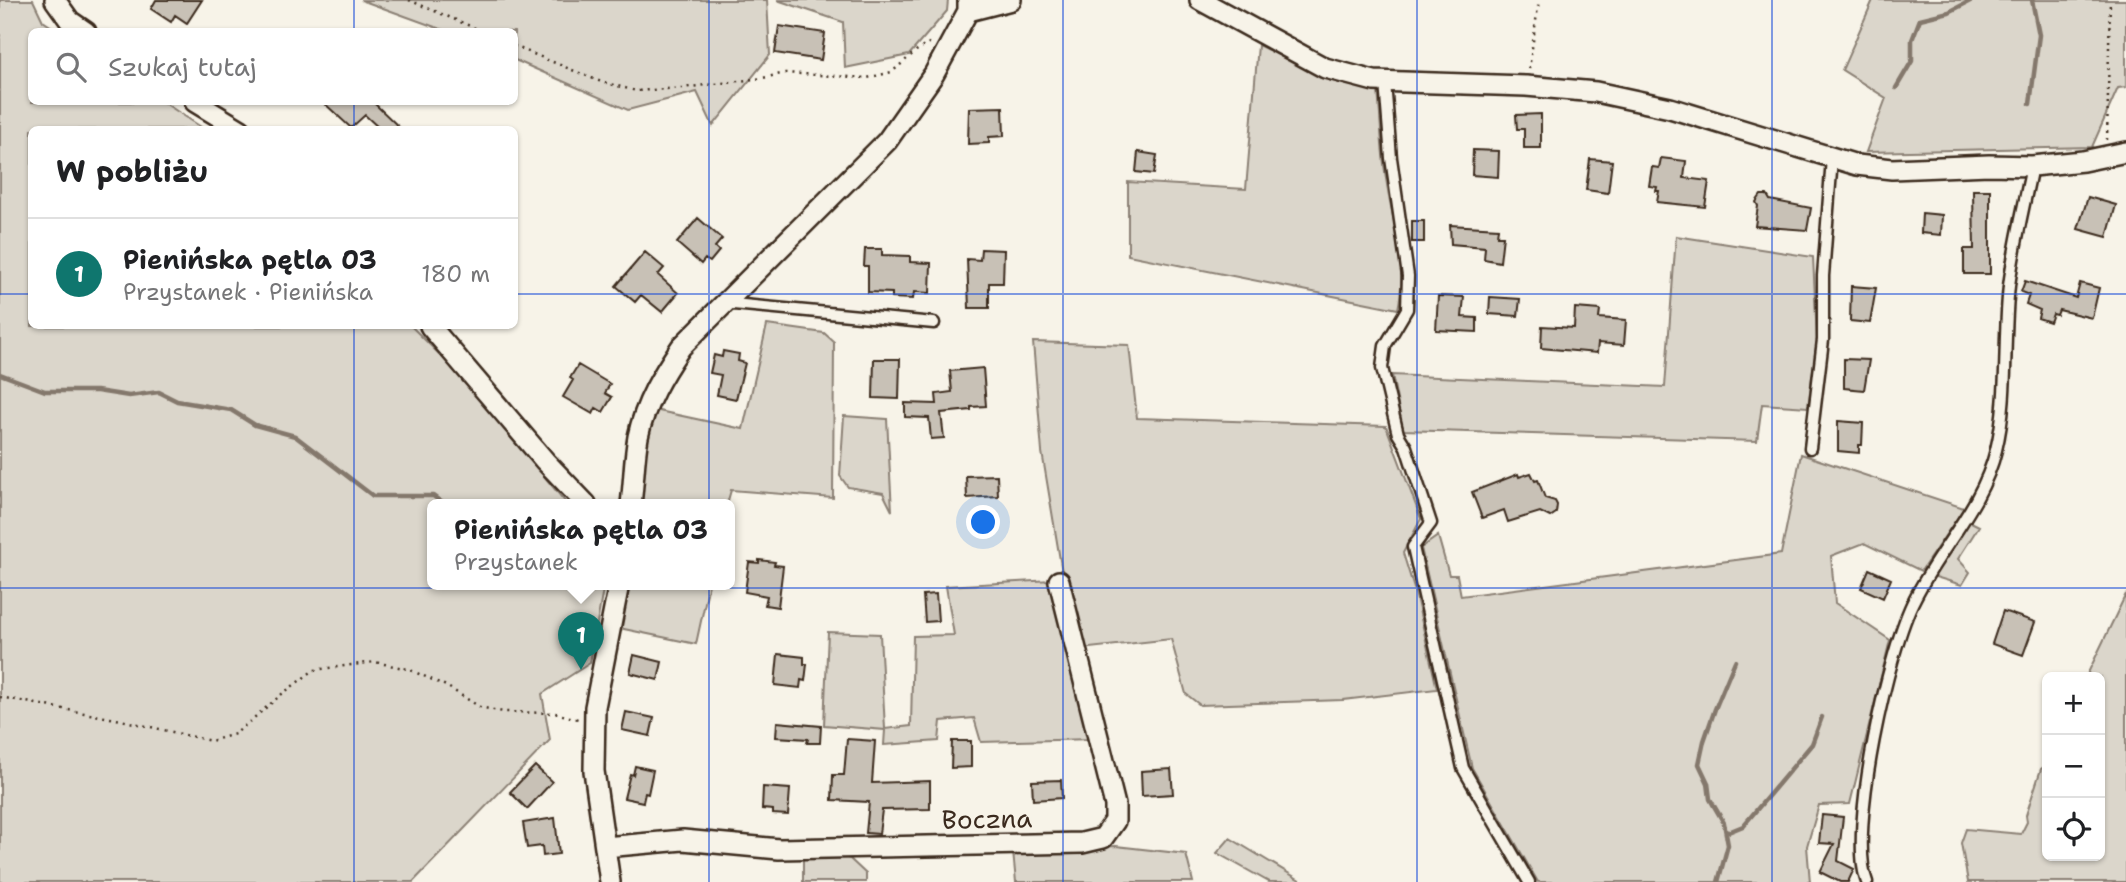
<!DOCTYPE html>
<html lang="pl">
<meta charset="utf-8">
<style>
:root{--surface:#fff;--page:#f6f6f6;--text:#202124;--muted:#757577;--line:#e0e0e0;--accent:#0f766e}
body{margin:0;font-family:"Shantell Sans",sans-serif;background:var(--page);color:var(--text)}
.controls{position:absolute;right:21px;bottom:21px;display:grid;overflow:hidden;border-radius:10px;box-shadow:0 2px 5px #0004}
.controls button{width:63px;height:63px;display:grid;place-items:center;padding:0;border:0;border-bottom:2px solid var(--line);background:var(--surface);color:var(--text);font:35px sans-serif}
.you{position:absolute;left:984px;top:523px;width:24px;height:24px;margin:-18px;border:5px solid #fff;border-radius:50%;background:#1a73e8;box-shadow:0 0 0 10px #1a73e833}
.badge{display:grid;place-items:center;width:46px;height:46px;border-radius:50%;background:var(--accent);color:#fff;font-size:23px;font-weight:700}
.pin{position:absolute;translate:-50% -58px;filter:drop-shadow(0 2px 4px #0008)}
.pin::after{content:'';position:absolute;top:37px;width:24px;height:21px;background:inherit;clip-path:polygon(0 0,100% 0,50% 100%)}
.popup{position:absolute;left:427px;top:499px;width:308px;height:91px;box-sizing:border-box;display:grid;place-content:center;border-radius:10px;background:var(--surface);filter:drop-shadow(0 2px 5px #0005);font-size:23px;white-space:nowrap;color:var(--muted)}
.popup b{font-size:26px;color:var(--text)}
.popup::after{content:'';position:absolute;left:50%;top:100%;margin-left:-14px;border:14px solid transparent;border-top-color:var(--surface)}
.list{margin:0;padding:0;list-style:none}
h2{display:flex;justify-content:space-between;align-items:center;height:91px;margin:0;padding:0 28px;font-size:30px}
h2 small{font-size:23px;font-weight:400;color:var(--muted)}
.list li{display:grid;grid-template-columns:46px 1fr auto;gap:21px;align-items:center;box-sizing:border-box;height:112px;padding:0 28px;border-top:2px solid var(--line)}
.list b{display:block;font-size:26px;white-space:nowrap}
.list p{margin:0;font-size:23px;white-space:nowrap;color:var(--muted)}
.list em{font-size:23px;font-style:normal;color:var(--muted)}
.icon{flex:none;width:38px;height:38px;fill:none;stroke:currentColor;stroke-width:2;stroke-linecap:round;stroke-linejoin:round}
.map{position:relative;flex:none;width:2126px;height:882px;overflow:hidden}
.search{position:absolute;background:var(--surface);box-shadow:0 2px 5px #0004;left:28px;top:28px;width:490px;height:77px;display:flex;align-items:center;gap:18px;box-sizing:border-box;padding:0 24px;border-radius:10px;color:var(--muted);font-size:26px}
.panel{position:absolute;background:var(--surface);box-shadow:0 2px 5px #0004;left:28px;top:126px;width:490px;height:203px;border-radius:10px}
.map>svg:first-child{display:block}
.green{fill:#dbd6cb;stroke:#8b8074;stroke-width:2}
.lines{fill:none;stroke-linecap:round;stroke-linejoin:round}
.stream{stroke:#84786c;stroke-width:4.5}
.building{fill:#c8c1b6;stroke:#3b2a1e;stroke-width:2}
.lane-casing{stroke:#3b2a1e;stroke-width:15}
.street-casing{stroke:#3b2a1e;stroke-width:24}
.path{stroke:#3b2a1e;stroke-width:2.5;stroke-dasharray:2 5;stroke-linecap:butt}
.lane{stroke:#f7f3e8;stroke-width:10}
.street{stroke:#f7f3e8;stroke-width:19}
.grid{fill:none;stroke:#1d4ed8;stroke-width:2;stroke-opacity:0.55}
.labels{text-anchor:middle;stroke-width:5;stroke-linejoin:round;paint-order:stroke}
.street-label{font-size:26px;fill:#3b2a1e;stroke:#f7f3e8}
</style>
<div class="map">
<svg width="2126" height="882" viewBox="0 0 2126 882">
<rect width="100%" height="100%" fill="#f7f3e8"/>
<filter id="ink" filterUnits="userSpaceOnUse"><feTurbulence type="fractalNoise" baseFrequency=".0143" numOctaves="2"/><feDisplacementMap in="SourceGraphic" scale="14" xChannelSelector="R" yChannelSelector="G"/><feConvolveMatrix kernelMatrix="1 2 1 2 8 2 1 2 1" color-interpolation-filters="sRGB"/></filter>
<g filter="url(#ink)">
<path class="green" d="M 0,0 L 33,0 L 43,21 L 58,31 L 32,32 L 32,102 L 163,102 L 204,129 L 32,130 L 32,326 L 411,326 L 466,381 L 567,504 L 432,504 L 432,584 L 604,584 L 590,663 L 542,694 L 550,740 L 413,882 L 0,882 Z
M 361,0 L 767,0 L 770,55 L 713,126 L 697,92 L 628,110 L 515,60 L 514,32 L 446,31 Z
M 777,0 L 948,0 L 947,11 L 909,55 L 845,68 L 843,22 Z
M 1873,0 L 2126,0 L 2126,87 L 2118,88 L 2092,147 L 1866,152 L 1886,98 L 1842,70 Z
M 1258,45 L 1317,74 L 1378,91 C 1381,120 1381,150 1386,178 C 1392,221 1408,266 1398,309 L 1128,255 L 1128,182 L 1246,189 Z
M 1676,236 L 1813,257 L 1817,339 L 1808,407 L 1762,404 L 1757,441 L 1403,430 L 1392,375 L 1665,387 Z
M 767,325 L 824,333 L 834,342 L 833,498 L 731,490 L 727,504 L 639,504 L 646,431 L 654,410 L 743,429 Z
M 1033,342 L 1129,345 L 1137,418 L 1386,426 L 1421,519 L 1403,553 L 1415,592 L 1437,689 L 1343,700 L 1200,705 L 1186,694 L 1171,639 L 1081,649 L 1063,578 L 1042,452 Z
M 844,416 L 887,419 L 892,511 L 883,493 L 848,487 L 840,476 Z
M 1801,454 L 1964,508 L 1921,571 L 1864,543 L 1831,556 L 1835,603 L 1890,640 L 1850,804 L 1819,805 L 1807,846 L 1810,882 L 1538,882 L 1472,768 L 1421,548 L 1438,536 L 1449,575 L 1457,575 L 1461,596 L 1781,554 Z
M 1969,521 L 1979,526 L 1958,559 L 1970,572 L 1962,585 L 1932,576 Z
M 1052,580 L 1092,739 L 981,742 L 974,718 L 941,721 L 939,741 L 884,745 L 885,730 L 824,725 L 828,632 L 880,634 L 885,729 L 911,726 L 913,636 L 954,635 L 946,586 Z
M 626,584 L 709,584 L 696,644 L 624,629 L 618,625 Z
M 2126,594 L 2126,882 L 1968,882 L 1961,843 L 1966,829 L 2021,834 L 2027,822 L 2026,815 L 2041,769 L 2047,765 L 2047,856 L 2100,856 L 2100,677 L 2086,677 Z
M 1230,838 L 1303,882 L 1269,882 L 1217,853 Z
M 1116,846 L 1186,854 L 1193,882 L 1016,882 L 1013,852 Z
M 837,855 L 850,859 L 866,874 L 866,882 L 803,882 L 803,858 Z"/>
<g class="lines">
<path class="stream" d="M 1896,88 L 1912,61 L 1912,40 L 1920,19 L 1949,12 L 1972,0
M 2030,104 L 2039,35 L 2032,0
M 0,374 L 45,391 L 97,391 L 129,396 L 159,392 L 177,401 L 231,410 L 255,425 L 295,436 L 373,496 L 433,496 L 444,504
M 1726,833 L 1743,826 L 1812,744 L 1822,717
M 1718,882 L 1728,845 L 1724,823 L 1710,799 L 1708,783 L 1699,764 L 1704,741 L 1715,709 L 1735,661"/>
</g>
<path class="building" d="M 156,0 L 202,0 L 187,23 L 175,15 L 171,22 L 151,9 Z
M 779,26 L 825,33 L 821,60 L 775,53 Z
M 323,102 L 378,102 L 375,104 L 402,130 L 381,130 L 365,115 L 351,128 Z
M 1003,107 L 1004,136 L 989,137 L 989,143 L 968,144 L 969,108 Z
M 1541,114 L 1541,148 L 1524,148 L 1524,129 L 1517,129 L 1516,115 Z
M 1473,150 L 1499,151 L 1498,177 L 1472,175 Z
M 1138,152 L 1157,155 L 1154,174 L 1136,172 Z
M 1661,158 L 1686,161 L 1684,178 L 1709,181 L 1705,207 L 1657,202 L 1659,191 L 1656,191 L 1657,187 L 1649,186 L 1652,167 L 1659,168 Z
M 1590,159 L 1612,161 L 1608,193 L 1586,190 Z
M 1973,190 L 1990,190 L 1990,274 L 1964,274 L 1964,249 L 1974,249 Z
M 1761,195 L 1767,195 L 1770,200 L 1811,208 L 1807,230 L 1755,226 L 1758,206 L 1756,202 Z
M 2088,197 L 2116,205 L 2107,237 L 2078,229 Z
M 1922,213 L 1942,215 L 1941,235 L 1921,233 Z
M 698,218 L 722,239 L 715,247 L 719,251 L 710,262 L 705,259 L 701,264 L 677,243 Z
M 1412,221 L 1424,221 L 1424,242 L 1412,242 Z
M 1450,225 L 1498,228 L 1497,236 L 1503,236 L 1500,262 L 1484,259 L 1485,247 L 1451,244 Z
M 865,249 L 882,249 L 882,255 L 910,256 L 910,262 L 931,263 L 930,293 L 914,292 L 913,299 L 892,298 L 892,293 L 868,292 L 868,266 L 864,266 Z
M 981,249 L 1004,250 L 1003,283 L 989,283 L 989,308 L 969,308 L 967,259 L 980,260 Z
M 645,252 L 664,268 L 658,275 L 678,293 L 662,312 L 641,295 L 635,302 L 616,286 Z
M 2025,281 L 2076,298 L 2080,283 L 2099,288 L 2092,318 L 2059,310 L 2057,315 L 2053,314 L 2050,322 L 2038,318 L 2040,310 L 2026,304 L 2029,295 L 2021,292 Z
M 1851,286 L 1876,288 L 1870,323 L 1850,321 Z
M 1438,296 L 1464,297 L 1462,317 L 1477,318 L 1477,332 L 1436,330 Z
M 1490,297 L 1520,299 L 1518,316 L 1489,314 Z
M 1575,308 L 1600,310 L 1599,318 L 1626,320 L 1624,345 L 1598,343 L 1597,353 L 1541,348 L 1542,326 L 1574,328 Z
M 723,351 L 739,354 L 738,361 L 745,363 L 736,399 L 717,395 L 721,375 L 710,373 L 714,355 L 722,357 Z
M 874,359 L 900,359 L 899,399 L 873,398 Z
M 1844,359 L 1869,360 L 1864,390 L 1844,388 Z
M 578,365 L 610,384 L 605,393 L 612,397 L 603,412 L 596,408 L 593,414 L 563,397 L 573,380 L 570,378 Z
M 983,368 L 986,406 L 971,407 L 971,410 L 941,413 L 944,438 L 931,439 L 929,418 L 905,417 L 905,403 L 937,404 L 936,394 L 952,392 L 950,371 Z
M 1838,421 L 1863,423 L 1862,445 L 1859,445 L 1859,453 L 1838,451 Z
M 1531,473 L 1535,481 L 1538,480 L 1545,498 L 1555,501 L 1557,505 L 1556,513 L 1550,517 L 1540,512 L 1508,522 L 1504,510 L 1482,518 L 1472,492 L 1518,474 L 1519,477 Z
M 997,475 L 998,496 L 967,498 L 966,476 Z
M 759,560 L 775,562 L 774,565 L 783,566 L 778,607 L 765,605 L 767,596 L 745,592 L 749,562 L 759,563 Z
M 1869,569 L 1891,579 L 1883,598 L 1861,588 Z
M 936,594 L 938,621 L 925,622 L 923,595 Z
M 2003,611 L 2035,622 L 2023,655 L 1992,644 Z
M 778,654 L 804,657 L 804,664 L 807,664 L 805,681 L 801,680 L 800,688 L 775,685 Z
M 634,655 L 662,662 L 658,680 L 630,673 Z
M 626,712 L 654,718 L 650,736 L 622,730 Z
M 777,722 L 821,726 L 820,743 L 807,743 L 808,739 L 776,737 Z
M 847,739 L 875,741 L 872,783 L 930,781 L 930,809 L 882,810 L 879,834 L 866,833 L 869,802 L 832,800 L 833,775 L 844,775 Z
M 952,741 L 971,741 L 971,767 L 951,768 Z
M 535,766 L 552,782 L 527,809 L 510,792 Z
M 635,766 L 653,770 L 648,794 L 645,793 L 643,802 L 624,798 L 630,774 L 633,775 Z
M 1171,769 L 1173,794 L 1142,796 L 1141,771 Z
M 1061,780 L 1062,798 L 1033,800 L 1032,781 Z
M 763,787 L 790,789 L 788,815 L 773,814 L 773,810 L 762,809 Z
M 1822,815 L 1843,817 L 1838,861 L 1854,869 L 1848,882 L 1840,882 L 1820,872 L 1834,844 L 1819,843 Z
M 555,818 L 559,854 L 543,856 L 542,846 L 527,848 L 523,823 Z"/>
<g class="lines">
<defs>
<path id="lane" d="M 1385,82 L 1391,158 L 1408,276 L 1407,309 L 1385,346 L 1382,368 L 1398,434 L 1406,447 L 1431,523 L 1413,547 L 1463,768 L 1529,882
M 727,301 L 733,304 L 934,323
M 1810,448 L 1823,340 L 1823,276 L 1832,158
M 1867,882 C 1847,833 1889,646 1915,598 C 1940,548 1983,505 1996,450 C 2009,397 2003,340 2009,286 C 2014,246 2024,206 2032,166"/>
<path id="street" d="M 55,0 L 70,21 L 86,32
M 1200,0 L 1325,68 L 1374,81 L 1526,86 L 1596,92 L 1670,108 L 1857,165 L 1892,169 L 1989,165 L 2032,166 L 2083,161 L 2126,152
M 968,11 L 1011,0
M 195,102 L 241,130
M 430,326 L 545,461 L 586,504
M 631,504 C 634,482 634,459 638,437 C 645,403 662,375 681,347 L 887,141 L 934,74 L 968,11 L 968,0
M 605,847 L 683,840 L 779,849 L 1082,843 L 1103,838 L 1115,821 L 1115,805 L 1059,581
M 610,882 L 594,771 L 595,707 L 619,584"/>
</defs>
<use href="#lane" class="lane-casing"/>
<use href="#street" class="street-casing"/>
<path class="path" d="M 409,0 L 484,32
M 514,46 L 599,81 L 636,91 L 682,88 L 763,78 L 785,73 L 867,78 L 892,72 L 916,51 L 931,42
M 1529,69 L 1539,0
M 2107,140 L 2110,0
M 0,697 L 121,720 L 211,741 L 235,734 L 282,694 L 314,670 L 375,662 L 408,669 L 446,686 L 480,707 L 503,712 L 555,713 L 578,719"/>
<use href="#lane" class="lane"/>
<use href="#street" class="street"/>
</g>
</g>
<path class="grid" d="M 354,0 L 354,32M 709,0 L 709,882M 1063,0 L 1063,882M 1417,0 L 1417,882M 1772,0 L 1772,882M 354,102 L 354,130M 0,294 L 32,294M 514,294 L 2126,294M 354,326 L 354,882M 0,588 L 2126,588"/>
<g class="labels">
<g class="street-label">
<text transform="translate(987 819) rotate(-1)" y="9">Boczna</text>
</g>
</g>
</svg>
<div class="controls">
<button>+</button>
<button>−</button>
<button><svg class="icon" aria-label="locate" viewBox="0 0 24 24"><circle cx="12" cy="12" r="6"/><path d="M12 2v4M12 18v4M2 12h4M18 12h4"/></svg></button>
</div>
<div class="you"></div>
<div class="pin badge" style="left:581px;top:670px">1</div>
<div class="popup"><b>Pienińska pętla 03</b>Przystanek</div>
<div class="search"><svg class="icon" aria-label="search" viewBox="0 0 24 24"><circle cx="10" cy="10" r="6"/><path d="M15 15l6 6"/></svg>Szukaj tutaj</div>
<section class="panel">
<h2>W pobliżu<small></small></h2>
<ul class="list">
<li><span class="badge">1</span><div><b>Pienińska pętla 03</b><p>Przystanek · Pienińska</p></div><em>180 m</em></li>
</ul>
</section>
</div>
